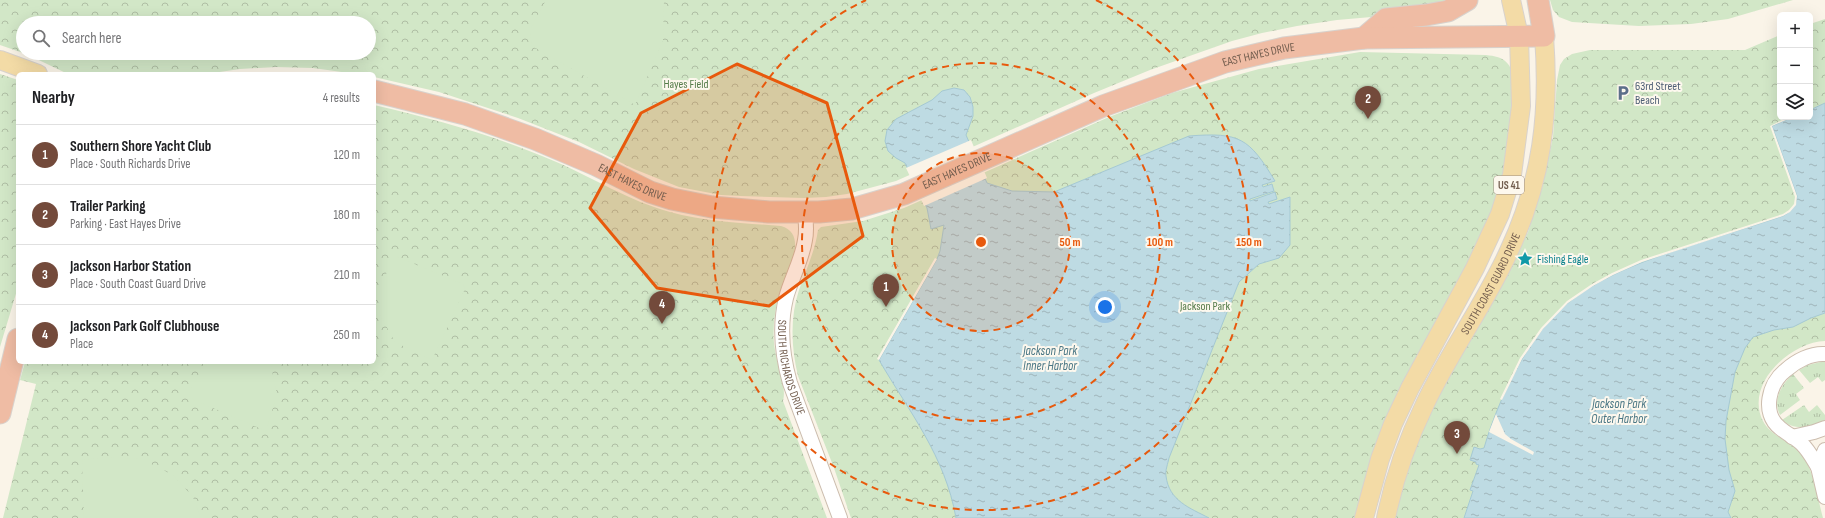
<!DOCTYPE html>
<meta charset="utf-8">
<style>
:root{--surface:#fff;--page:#f6f6f6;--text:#202124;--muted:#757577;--line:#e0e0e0;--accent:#734a3b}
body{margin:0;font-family:"Sofia Sans Condensed",sans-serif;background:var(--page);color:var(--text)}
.controls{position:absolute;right:12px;top:12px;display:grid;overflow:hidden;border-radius:6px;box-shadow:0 4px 16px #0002}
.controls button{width:36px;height:36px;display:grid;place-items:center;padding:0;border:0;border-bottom:1px solid var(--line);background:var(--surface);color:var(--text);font:20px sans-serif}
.you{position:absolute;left:1105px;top:307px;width:14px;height:14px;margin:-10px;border:3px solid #fff;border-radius:50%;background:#1a73e8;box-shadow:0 0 0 6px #1a73e833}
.badge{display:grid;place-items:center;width:26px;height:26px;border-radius:50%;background:var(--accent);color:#fff;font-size:13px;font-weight:700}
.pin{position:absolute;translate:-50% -33px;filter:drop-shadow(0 1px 2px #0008)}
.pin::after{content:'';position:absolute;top:21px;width:14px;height:12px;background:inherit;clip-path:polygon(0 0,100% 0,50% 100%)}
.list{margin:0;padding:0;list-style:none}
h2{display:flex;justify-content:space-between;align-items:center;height:52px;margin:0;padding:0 16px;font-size:17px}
h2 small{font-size:13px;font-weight:400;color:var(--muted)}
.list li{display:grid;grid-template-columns:26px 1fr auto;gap:12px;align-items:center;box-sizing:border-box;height:60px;padding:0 16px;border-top:1px solid var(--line)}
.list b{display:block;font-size:15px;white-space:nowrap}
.list p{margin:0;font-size:13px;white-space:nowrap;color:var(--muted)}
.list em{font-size:13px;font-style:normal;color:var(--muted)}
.icon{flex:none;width:22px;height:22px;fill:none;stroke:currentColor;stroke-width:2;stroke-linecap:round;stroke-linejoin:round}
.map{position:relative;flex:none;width:1825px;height:518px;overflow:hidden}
.search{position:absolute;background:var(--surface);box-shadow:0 4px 16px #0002;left:16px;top:16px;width:360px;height:44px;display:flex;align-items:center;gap:10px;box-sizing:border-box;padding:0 14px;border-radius:22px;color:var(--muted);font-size:15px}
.panel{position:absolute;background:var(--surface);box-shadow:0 4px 16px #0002;left:16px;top:72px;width:360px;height:292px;border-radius:6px}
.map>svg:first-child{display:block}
.grass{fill:url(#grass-tufts)}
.park{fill:url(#park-crowns)}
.pitch{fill:#d2e7c7}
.water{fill:url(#water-ripples);stroke:#a5c9d3}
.pier{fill:#faf4e8}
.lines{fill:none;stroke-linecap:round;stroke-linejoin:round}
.minor-casing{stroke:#ccbdae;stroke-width:16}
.major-casing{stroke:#d8d2cd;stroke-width:20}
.highway-casing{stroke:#d8d2cd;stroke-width:23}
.minor{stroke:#fff;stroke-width:14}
.major{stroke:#f3dba6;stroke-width:18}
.highway{stroke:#efbca4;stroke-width:21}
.marked{fill:#e8590c;fill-opacity:0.2;stroke:#e8590c;stroke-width:3;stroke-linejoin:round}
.ring{fill:none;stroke:#e8590c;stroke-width:2;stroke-dasharray:7 5}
.labels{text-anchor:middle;stroke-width:4;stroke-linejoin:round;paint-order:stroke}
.shield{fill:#fdf8ee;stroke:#9c8c7e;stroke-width:1}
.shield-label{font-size:11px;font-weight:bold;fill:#725d4e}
.street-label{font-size:12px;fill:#725d4e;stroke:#fdf8ee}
.park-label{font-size:12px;fill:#557c4a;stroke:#fdf8ee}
.service-label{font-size:12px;fill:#4e5e75;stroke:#fdf8ee;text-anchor:start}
.culture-label{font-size:12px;fill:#0d838f;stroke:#fdf8ee;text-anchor:start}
.water-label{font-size:13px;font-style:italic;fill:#497684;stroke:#fdf8ee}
.centre{fill:#e8590c;stroke:#fdf8ee;stroke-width:2}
.ring-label{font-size:12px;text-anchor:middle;font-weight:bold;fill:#e8590c;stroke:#fdf8ee;stroke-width:4;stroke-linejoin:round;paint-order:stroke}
</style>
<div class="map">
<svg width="1825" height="518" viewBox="0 0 1825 518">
<defs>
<pattern id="grass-tufts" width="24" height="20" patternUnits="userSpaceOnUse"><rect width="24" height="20" fill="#d2e7c7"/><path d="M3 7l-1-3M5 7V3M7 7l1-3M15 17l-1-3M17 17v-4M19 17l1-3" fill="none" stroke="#afbea4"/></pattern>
<pattern id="park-crowns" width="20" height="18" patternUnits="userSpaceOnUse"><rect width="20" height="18" fill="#d2e7c7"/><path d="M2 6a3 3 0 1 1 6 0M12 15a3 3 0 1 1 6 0" fill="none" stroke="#afbea4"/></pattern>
<pattern id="water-ripples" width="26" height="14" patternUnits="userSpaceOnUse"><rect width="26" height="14" fill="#bedbe3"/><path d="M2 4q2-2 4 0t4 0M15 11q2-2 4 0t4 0" fill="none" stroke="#9fb5ba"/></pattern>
</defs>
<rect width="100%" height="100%" fill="#faf4e8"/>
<path class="grass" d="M 1825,361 L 1825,380 L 1822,382 L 1818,377 L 1810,383 L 1799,370 L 1808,365 Z
M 1793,374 L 1804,388 L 1796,394 L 1800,400 L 1780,415 C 1772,400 1782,384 1793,374 Z
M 1804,405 L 1809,412 L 1817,405 L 1825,415 L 1825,420 C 1812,428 1794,431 1782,420 Z"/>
<path class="park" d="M 0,0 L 1462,0 L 1383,16 L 1337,20 L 1297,26 L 1262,33 L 1232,41 L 1150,70 L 1094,93 L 896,181 L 847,194 L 826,197 L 804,198 L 740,196 L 721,195 L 679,187 L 634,169 L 579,142 L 518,118 L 439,92 L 374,77 L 374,74 L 356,74 L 313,68 L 276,67 L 240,69 L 206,74 L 68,74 L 24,53 L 369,53 L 369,23 L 23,23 L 23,53 L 0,45 Z
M 1550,0 L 1793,0 L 1728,19 L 1691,24 L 1639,26 L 1572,22 L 1559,17 L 1553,10 Z
M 1825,19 L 1825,103 L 1810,110 L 1810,24 Z
M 1780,35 L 1780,117 L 1793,117 L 1773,126 L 1825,201 L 1825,341 C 1791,342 1744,384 1763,421 C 1772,438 1793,441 1804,457 C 1814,473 1818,500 1823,518 L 1393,518 L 1407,466 L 1439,390 L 1507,276 L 1528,232 L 1542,188 L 1553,137 L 1557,80 L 1560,65 L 1564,59 L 1572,54 L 1590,50 L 1745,50 Z
M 1360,52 L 1486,55 C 1494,56 1503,57 1508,64 C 1520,77 1508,148 1505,167 C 1501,187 1493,207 1486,226 L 1357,518 L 851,518 L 834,468 L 798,376 C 791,347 790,317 799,290 C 806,270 815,251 818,230 L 821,227 L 863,221 L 904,208 L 1109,117 L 1172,93 L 1259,69 Z
M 0,74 L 18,80 L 18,287 L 0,347 Z
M 374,105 C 435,119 496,136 554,161 C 592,177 629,201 670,212 C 707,222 744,223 781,226 C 812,235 783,279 778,298 C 774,315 772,334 775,350 C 777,365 787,387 783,401 L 827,518 L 3,518 L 36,384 L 20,380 L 25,362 L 374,362 Z"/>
<path class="pitch" d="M 546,0 L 664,0 L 663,41 L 635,105 L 532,46 L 530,30 Z
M 395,256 L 463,284 L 465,289 L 432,360 L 395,342 L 380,315 L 380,286 Z
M 205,362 L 270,362 L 277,394 L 266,431 L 190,398 L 189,393 Z
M 109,457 L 141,459 L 173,475 L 193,497 L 201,518 L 84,518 L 82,460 Z"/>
<path class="water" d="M 954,88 L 964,90 L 970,97 L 973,107 L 973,116 L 966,135 L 987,183 L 1012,191 L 1054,192 L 1189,136 C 1240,132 1249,138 1275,181 L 1262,185 L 1263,187 L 1272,184 L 1274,191 L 1250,199 L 1250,201 L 1275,192 L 1277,199 L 1268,202 L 1269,204 L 1290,197 L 1290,245 L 1279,258 L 1259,264 L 1239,282 L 1169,458 C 1168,463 1165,471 1166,476 C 1169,501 1190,508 1209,518 L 956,518 C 945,456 910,413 879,360 L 937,259 L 940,251 L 944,225 L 931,229 L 927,208 L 905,163 L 896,158 L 888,151 L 885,141 L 887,130 L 896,119 L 932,100 L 942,91 Z
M 1825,103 L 1825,313 L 1811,318 L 1793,327 L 1774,330 L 1753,337 L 1745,348 L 1735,372 L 1726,421 L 1725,439 L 1729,470 L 1735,491 L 1728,512 L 1731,518 L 1464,518 L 1473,491 L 1470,490 L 1479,465 L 1476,464 L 1476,462 L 1470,460 L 1474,447 L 1480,449 L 1484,448 C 1498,400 1528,335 1568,303 C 1601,276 1642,262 1682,248 C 1716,237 1750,227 1783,216 C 1792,211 1796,206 1797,196 L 1772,126 L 1793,117 L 1810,117 L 1810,110 Z"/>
<path class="pier" d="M 1788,117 L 1793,117 L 1772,126 L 1797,196 L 1796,205 L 1790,212 L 1783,216 L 1642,262 L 1613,275 L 1593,286 L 1568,303 L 1543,329 L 1522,359 L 1502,400 L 1500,399 L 1520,358 L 1541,328 L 1567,301 L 1592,284 L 1612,273 L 1641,260 L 1783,214 L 1789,210 L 1794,204 L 1795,197 L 1770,126 Z
M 971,140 L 987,178 L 924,206 L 906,168 Z
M 935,258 L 937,259 L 879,360 L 877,359 Z
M 1496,414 L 1505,434 L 1511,439 L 1534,452 L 1533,455 L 1489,432 Z"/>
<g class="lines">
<defs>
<g id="minor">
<path id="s1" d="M 805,213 C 806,222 807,231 805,240 C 802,260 791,279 786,298 C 779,327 782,355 790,383 L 840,518"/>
<path d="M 1825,354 C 1811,353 1796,361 1786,370 C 1769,383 1761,413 1780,428 C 1787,434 1796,438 1802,444 C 1809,451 1813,459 1818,467 L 1825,450"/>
<path d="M 1792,437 L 1814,432 L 1825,428"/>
<path d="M 1818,467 L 1825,497"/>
</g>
<g id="major">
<path d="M 0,60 L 38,74"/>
<path d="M 1364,518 L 1380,459 L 1393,424 L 1410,388 L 1475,268 L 1500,214 L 1512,175 L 1521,106 L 1519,36 L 1511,0"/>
<path id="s2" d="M 1386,518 C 1394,478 1407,441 1425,404 C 1450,351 1485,304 1509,251 C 1542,180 1550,114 1544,36"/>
</g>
<g id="highway">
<path d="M 1364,38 L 1386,19 L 1426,15 L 1448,11 L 1467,0"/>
<path id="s3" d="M 374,91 L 465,114 L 535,139 L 596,165 L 650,192 L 672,199 L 712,207 L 769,212 L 819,212 L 852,209 L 904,194 L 1103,106 L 1225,62 L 1284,48 L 1364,38 L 1544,36 L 1538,0"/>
<path d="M 0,413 L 18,339"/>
</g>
</defs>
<use href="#minor" class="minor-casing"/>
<use href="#major" class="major-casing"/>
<use href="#highway" class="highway-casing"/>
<use href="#minor" class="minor"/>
<use href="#major" class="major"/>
<use href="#highway" class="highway"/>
</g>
<path class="marked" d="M 737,64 L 827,103 L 863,236 L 769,306 L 657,288 L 590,208 L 641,113 Z"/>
<circle cx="981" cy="242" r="89" fill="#e8590c" fill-opacity=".12"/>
<g class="ring">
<circle cx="981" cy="242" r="89"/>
<circle cx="981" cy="242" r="179"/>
<path d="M1096 0A268 268 0 1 1 866 0"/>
</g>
<defs>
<symbol id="parking-bare" viewBox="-9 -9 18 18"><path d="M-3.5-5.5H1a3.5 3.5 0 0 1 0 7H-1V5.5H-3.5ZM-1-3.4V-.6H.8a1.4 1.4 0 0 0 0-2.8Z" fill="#5c6f8a" stroke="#fdf8ee" stroke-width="2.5" paint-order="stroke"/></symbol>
<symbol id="sight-bare" viewBox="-9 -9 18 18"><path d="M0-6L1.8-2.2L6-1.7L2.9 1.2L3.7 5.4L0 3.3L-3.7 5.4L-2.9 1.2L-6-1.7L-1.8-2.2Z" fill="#0f9aa8" stroke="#fdf8ee" stroke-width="2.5" paint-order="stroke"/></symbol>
</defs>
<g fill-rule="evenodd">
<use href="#parking-bare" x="1612" y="82" width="22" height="22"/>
<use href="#sight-bare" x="1514" y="248" width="22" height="22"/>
</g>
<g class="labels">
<rect class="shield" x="1494" y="176" width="30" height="18" rx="3"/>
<g class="shield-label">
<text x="1509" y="189">US 41</text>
</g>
<g class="street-label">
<text dy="4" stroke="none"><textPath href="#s3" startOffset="935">EAST HAYES DRIVE</textPath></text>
<text dy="4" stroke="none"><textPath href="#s3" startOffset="611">EAST HAYES DRIVE</textPath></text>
<text dy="4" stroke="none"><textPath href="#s3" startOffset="275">EAST HAYES DRIVE</textPath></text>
<text dy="4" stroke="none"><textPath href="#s2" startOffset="258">SOUTH COAST GUARD DRIVE</textPath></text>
<text dy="4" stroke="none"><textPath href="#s1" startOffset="159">SOUTH RICHARDS DRIVE</textPath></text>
</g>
<g class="park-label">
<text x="686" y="88">Hayes Field</text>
<text x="1205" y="310">Jackson Park</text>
</g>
<g class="service-label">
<text x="1635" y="90">63rd Street<tspan x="1635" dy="14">Beach</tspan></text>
</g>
<g class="culture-label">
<text x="1537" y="263">Fishing Eagle</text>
</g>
<g class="water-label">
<text x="1050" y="355">Jackson Park<tspan x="1050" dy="15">Inner Harbor</tspan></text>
<text x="1619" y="408">Jackson Park<tspan x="1619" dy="15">Outer Harbor</tspan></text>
</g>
</g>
<circle cx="981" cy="242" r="6" class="centre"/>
<g class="ring-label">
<text x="1070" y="246">50 m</text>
<text x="1160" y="246">100 m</text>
<text x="1249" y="246">150 m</text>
</g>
</svg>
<div class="controls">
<button>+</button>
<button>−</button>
<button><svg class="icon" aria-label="layers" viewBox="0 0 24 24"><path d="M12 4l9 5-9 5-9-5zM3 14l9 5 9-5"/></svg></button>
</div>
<div class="you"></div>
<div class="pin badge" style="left:886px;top:307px">1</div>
<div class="pin badge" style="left:1368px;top:119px">2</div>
<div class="pin badge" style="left:1457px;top:454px">3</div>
<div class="pin badge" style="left:662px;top:324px">4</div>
<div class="search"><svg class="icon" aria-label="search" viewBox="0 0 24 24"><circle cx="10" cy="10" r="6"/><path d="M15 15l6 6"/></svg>Search here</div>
<section class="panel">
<h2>Nearby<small>4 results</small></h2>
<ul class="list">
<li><span class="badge">1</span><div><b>Southern Shore Yacht Club</b><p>Place · South Richards Drive</p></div><em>120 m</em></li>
<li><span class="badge">2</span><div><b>Trailer Parking</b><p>Parking · East Hayes Drive</p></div><em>180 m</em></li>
<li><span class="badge">3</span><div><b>Jackson Harbor Station</b><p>Place · South Coast Guard Drive</p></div><em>210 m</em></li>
<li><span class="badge">4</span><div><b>Jackson Park Golf Clubhouse</b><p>Place</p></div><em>250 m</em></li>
</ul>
</section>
</div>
